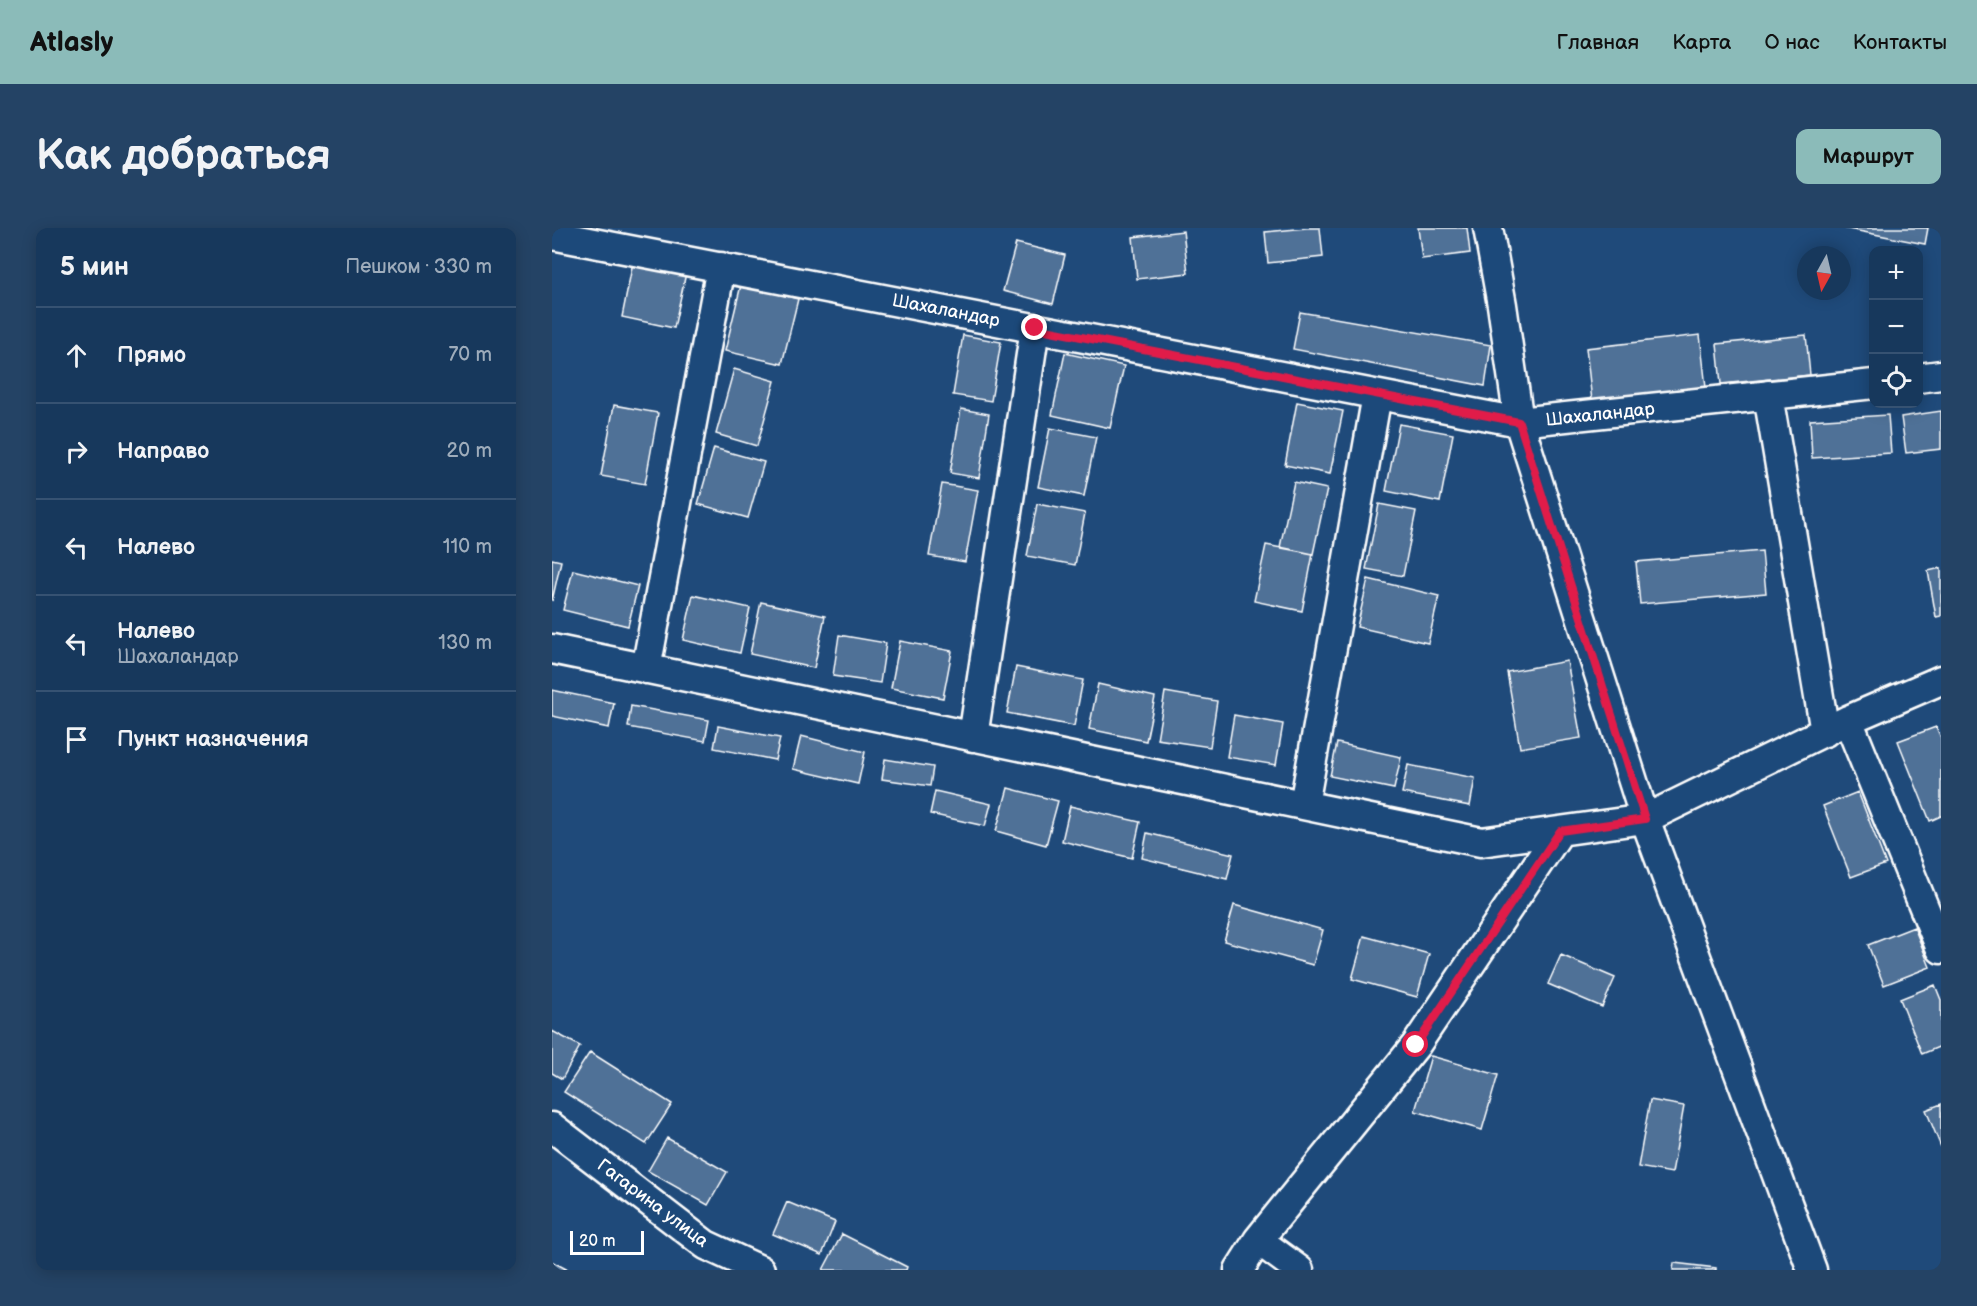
<!DOCTYPE html>
<html lang="ru">
<meta charset="utf-8">
<style>
:root{--surface:#17385c;--page:#244365;--text:#f1f3f6;--muted:#9eacbb;--line:#365272;--accent:#8bbbb9}
body{margin:0;font-family:"Balsamiq Sans",sans-serif;background:var(--page);color:var(--text)}
.controls{position:absolute;right:18px;top:18px;display:grid;overflow:hidden;border-radius:12px;box-shadow:0 3px 15px #0003}
.controls button{width:54px;height:54px;display:grid;place-items:center;padding:0;border:0;border-bottom:2px solid var(--line);background:var(--surface);color:var(--text);font:30px sans-serif}
.compass{position:absolute;left:1245px;top:18px;width:54px;height:54px;border-radius:50%;background:var(--surface);box-shadow:0 3px 15px #0003;rotate:188deg}
.scale{position:absolute;left:18px;bottom:15px;width:74px;box-sizing:border-box;padding-left:6px;border:3px solid #fff;border-top:0;font-size:16px;line-height:21px;white-space:nowrap;color:#fff;-webkit-text-stroke:4px #1f4a7a;paint-order:stroke}
.stop{position:absolute;width:18px;height:18px;margin:-14px;border:4px solid #e11d48;border-radius:50%;background:#fff}
.stop.end{background:#e11d48;border-color:#fff;box-shadow:0 2px 6px #0008}
.list{margin:0;padding:0;list-style:none}
h2{display:flex;justify-content:space-between;align-items:center;height:78px;margin:0;padding:0 24px;font-size:26px}
h2 small{font-size:20px;font-weight:400;color:var(--muted)}
.list li{display:grid;grid-template-columns:39px 1fr auto;gap:18px;align-items:center;box-sizing:border-box;height:96px;padding:0 24px;border-top:2px solid var(--line)}
.list b{display:block;font-size:22px;white-space:nowrap}
.list p{margin:0;font-size:20px;white-space:nowrap;color:var(--muted)}
.list em{font-size:20px;font-style:normal;color:var(--muted)}
.icon{flex:none;width:33px;height:33px;fill:none;stroke:currentColor;stroke-width:2;stroke-linecap:round;stroke-linejoin:round}
.map{position:relative;flex:none;width:1389px;height:1042px;overflow:hidden;border-radius:12px}
header{display:flex;align-items:center;gap:36px;box-sizing:border-box;height:84px;padding:0 30px;background:var(--accent);color:#111}
header strong{font-size:28px}
nav{display:flex;gap:33px;margin-inline-start:auto;font-size:21px}
.intro{display:flex;align-items:center;justify-content:space-between;box-sizing:border-box;height:144px;padding:0 36px}
h1{margin:0;font-size:42px}
.button{padding:15px 27px;border-radius:12px;background:var(--accent);color:#111;font-size:21px;font-weight:700}
main{display:flex;gap:36px;padding:0 36px}
aside{flex:1;background:var(--surface);border-radius:12px;box-shadow:0 3px 15px #0003}
.map>svg:first-child{display:block}
.building{fill:#507197;stroke:#fff;stroke-width:1.5}
.lines{fill:none;stroke-linecap:round;stroke-linejoin:round}
.street-casing{stroke:#fff;stroke-width:33}
.street{stroke:#1f4a7a;stroke-width:28}
.route{stroke:#e11d48;stroke-width:8}
.labels{text-anchor:middle;stroke-width:4.5;stroke-linejoin:round;paint-order:stroke}
.street-label{font-size:18px;fill:#fff;stroke:#1f4a7a}
</style>
<header>
<strong>Atlasly</strong>
<nav><a>Главная</a><a>Карта</a><a>О нас</a><a>Контакты</a></nav>
</header>
<div class="intro"><h1>Как добраться</h1><a class="button">Маршрут</a></div>
<main>
<aside>
<h2>5 мин<small>Пешком · 330 m</small></h2>
<ul class="list">
<li><svg class="icon" aria-label="ahead" viewBox="0 0 24 24"><path d="M12 20V5M6 11l6-6 6 6"/></svg><div><b>Прямо</b></div><em>70 m</em></li>
<li><svg class="icon" aria-label="right" viewBox="0 0 24 24"><path d="M7 20v-9h11M14 6l5 5-5 5"/></svg><div><b>Направо</b></div><em>20 m</em></li>
<li><svg class="icon" aria-label="left" viewBox="0 0 24 24"><path d="M17 20v-9H6M10 6l-5 5 5 5"/></svg><div><b>Налево</b></div><em>110 m</em></li>
<li><svg class="icon" aria-label="left" viewBox="0 0 24 24"><path d="M17 20v-9H6M10 6l-5 5 5 5"/></svg><div><b>Налево</b><p>Шахаландар</p></div><em>130 m</em></li>
<li><svg class="icon" aria-label="arrive" viewBox="0 0 24 24"><path d="M6 21V4h12l-3 4 3 4H6"/></svg><div><b>Пункт назначения</b></div></li>
</ul>
</aside>
<div class="map">
<svg width="1389" height="1042" viewBox="0 0 1389 1042">
<rect width="100%" height="100%" fill="#1f4a7a"/>
<filter id="ink" filterUnits="userSpaceOnUse"><feTurbulence type="fractalNoise" baseFrequency=".0167" numOctaves="2"/><feDisplacementMap in="SourceGraphic" scale="12" xChannelSelector="R" yChannelSelector="G"/><feConvolveMatrix kernelMatrix="1 2 1 2 8 2 1 2 1" color-interpolation-filters="sRGB"/></filter>
<g filter="url(#ink)">
<path class="building" d="M 755,0 L 768,0 L 771,29 L 716,35 L 713,4 Z
M 866,0 L 915,0 L 918,25 L 870,31 Z
M 1291,0 L 1376,0 L 1373,16 Z
M 631,3 L 636,45 L 585,51 L 581,9 Z
M 464,15 L 513,27 L 501,76 L 451,63 Z
M 81,34 L 134,45 L 122,100 L 70,89 Z
M 189,57 L 246,71 L 230,136 L 173,123 Z
M 748,84 L 939,117 L 933,158 L 741,121 Z
M 411,107 L 449,114 L 439,173 L 401,167 Z
M 1148,107 L 1154,160 L 1040,173 L 1034,120 Z
M 1254,107 L 1258,147 L 1169,156 L 1165,116 Z
M 513,125 L 572,138 L 558,200 L 500,187 Z
M 182,141 L 223,153 L 205,218 L 164,206 Z
M 745,174 L 791,183 L 778,246 L 733,237 Z
M 62,177 L 106,185 L 93,256 L 49,248 Z
M 409,181 L 437,186 L 427,250 L 398,245 Z
M 1389,183 L 1389,221 L 1354,225 L 1349,189 Z
M 1336,187 L 1339,225 L 1260,230 L 1258,192 Z
M 847,196 L 901,206 L 888,274 L 834,263 Z
M 498,200 L 544,209 L 532,268 L 486,259 Z
M 162,220 L 212,234 L 196,290 L 146,276 Z
M 742,254 L 775,261 L 761,326 L 728,319 Z
M 390,256 L 426,262 L 413,334 L 377,328 Z
M 485,276 L 533,285 L 523,337 L 475,328 Z
M 827,276 L 864,283 L 851,348 L 814,341 Z
M 714,317 L 761,326 L 750,383 L 702,373 Z
M 1210,323 L 1214,365 L 1088,376 L 1084,334 Z
M 0,331 L 9,333 L 0,373 Z
M 1389,340 L 1389,388 L 1384,389 L 1376,343 Z
M 21,342 L 86,358 L 76,398 L 11,382 Z
M 816,351 L 887,368 L 876,415 L 805,399 Z
M 141,367 L 198,380 L 188,425 L 131,412 Z
M 209,374 L 273,388 L 262,440 L 198,426 Z
M 287,407 L 334,415 L 328,455 L 281,448 Z
M 348,413 L 400,423 L 391,470 L 339,460 Z
M 1015,433 L 1029,510 L 968,520 L 955,444 Z
M 464,439 L 531,452 L 522,498 L 455,485 Z
M 546,456 L 603,469 L 594,513 L 537,501 Z
M 0,462 L 62,475 L 57,500 L 0,488 Z
M 613,464 L 665,473 L 658,519 L 605,511 Z
M 79,478 L 157,492 L 153,513 L 76,499 Z
M 682,487 L 731,496 L 724,537 L 675,529 Z
M 166,498 L 228,510 L 223,532 L 162,520 Z
M 1384,499 L 1389,510 L 1389,588 L 1378,593 L 1346,513 Z
M 249,508 L 313,524 L 306,556 L 241,541 Z
M 785,515 L 849,529 L 842,561 L 778,548 Z
M 333,531 L 381,539 L 378,558 L 330,551 Z
M 856,537 L 923,550 L 918,578 L 850,565 Z
M 456,560 L 506,573 L 494,617 L 444,603 Z
M 383,563 L 439,576 L 433,598 L 378,586 Z
M 1306,564 L 1334,636 L 1299,649 L 1271,578 Z
M 518,578 L 588,594 L 580,630 L 510,613 Z
M 595,605 L 681,626 L 675,651 L 590,630 Z
M 682,677 L 771,702 L 761,737 L 672,713 Z
M 1362,699 L 1378,739 L 1332,757 L 1316,717 Z
M 812,708 L 877,726 L 865,769 L 800,751 Z
M 1009,727 L 1063,750 L 1050,779 L 996,756 Z
M 1383,757 L 1389,772 L 1389,818 L 1370,826 L 1348,771 Z
M 0,803 L 28,818 L 10,851 L 0,845 Z
M 38,824 L 120,876 L 94,916 L 12,864 Z
M 879,828 L 946,847 L 930,902 L 863,883 Z
M 1098,872 L 1132,878 L 1120,945 L 1086,939 Z
M 1389,876 L 1389,919 L 1374,882 Z
M 115,910 L 175,944 L 156,977 L 96,943 Z
M 235,974 L 283,994 L 270,1027 L 221,1006 Z
M 290,1006 L 355,1039 L 354,1042 L 271,1042 Z
M 1,1034 L 16,1042 L 0,1042 Z
M 1122,1035 L 1164,1040 L 1164,1042 L 1121,1042 Z"/>
<g class="lines">
<defs>
<path id="street" d="M 936,0 L 950,77 L 967,194 L 1093,591 L 1260,1042
M 0,7 L 967,194 L 1322,156
M 1366,150 L 1389,147
M 1216,167 L 1273,504
M 0,421 L 929,614 L 1093,591 L 1296,492 L 1389,452
M 94,441 L 169,39
M 1296,492 L 1389,721
M 421,509 L 483,100
M 752,577 L 825,167
M 0,899 L 154,1017 L 208,1042
M 706,1012 L 864,817 L 1008,603
M 687,1042 L 706,1012 L 747,1042"/>
</defs>
<use href="#street" class="street-casing"/>
<use href="#street" class="street"/>
</g>
</g>
<g class="lines" filter="url(#ink)">
<path class="route" d="M 483,100 L 967,194 L 1093,591 L 1008,603 L 864,817"/>
</g>
<g class="labels">
<g class="street-label">
<text transform="translate(394 82) rotate(11)" y="6">Шахаландар</text>
<text transform="translate(1048 186) rotate(-6)" y="6">Шахаландар</text>
<text transform="translate(101 975) rotate(37)" y="6">Гагарина улица</text>
</g>
</g>
</svg>
<div class="controls">
<button>+</button>
<button>−</button>
<button><svg class="icon" aria-label="locate" viewBox="0 0 24 24"><circle cx="12" cy="12" r="6"/><path d="M12 2v4M12 18v4M2 12h4M18 12h4"/></svg></button>
</div>
<svg class="compass" viewBox="-18 -18 36 36"><path d="M0-13l5 13h-10z" fill="#e53935"/><path d="M0 13l5-13h-10z" fill="#9eacbb"/></svg>
<div class="scale">20 m</div>
<div class="stop" style="left:864px;top:817px"></div>
<div class="stop end" style="left:483px;top:100px"></div>
</div>
</main>
